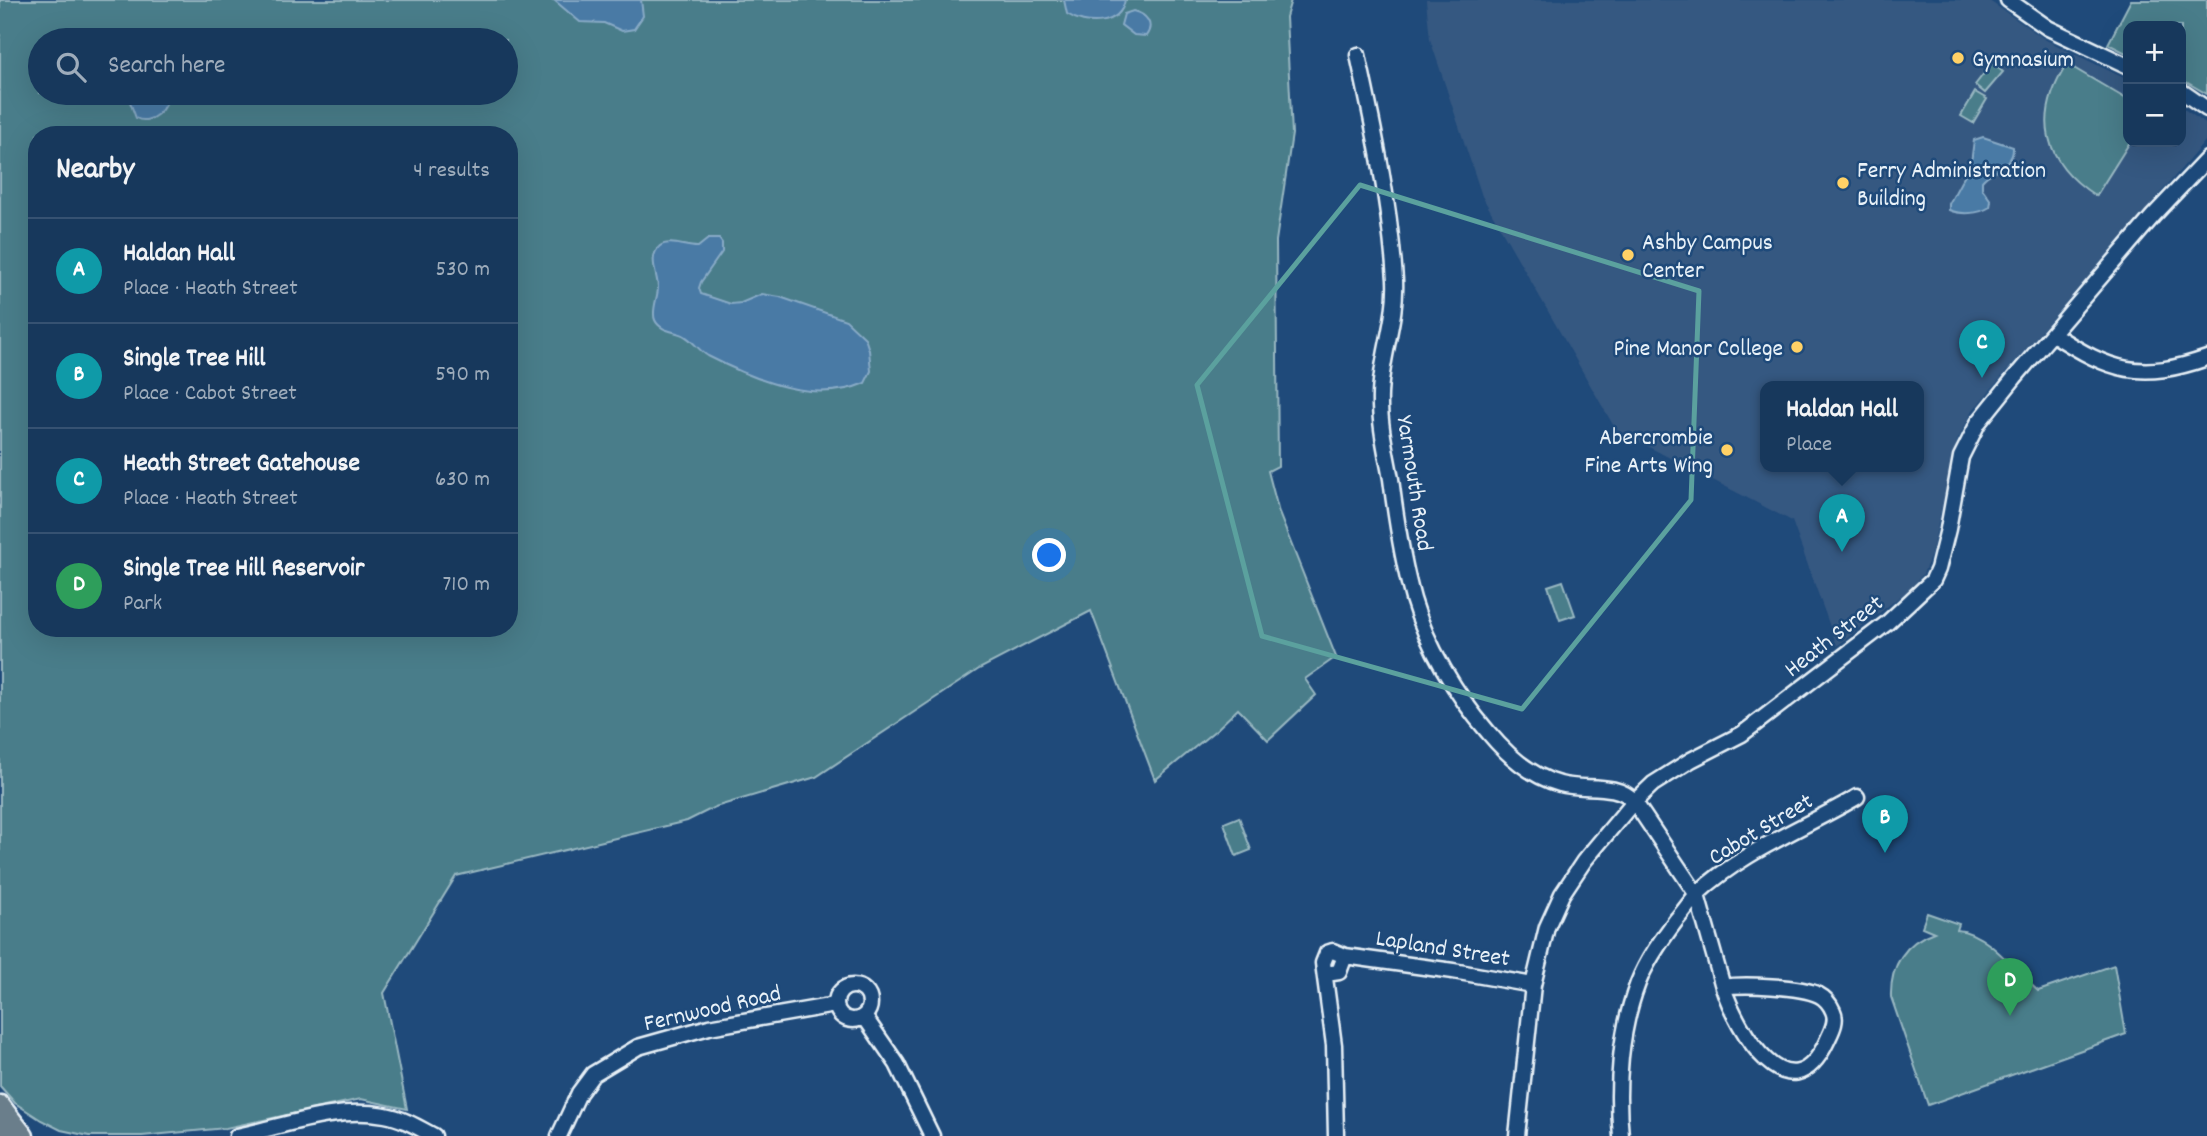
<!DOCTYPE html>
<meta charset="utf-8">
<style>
:root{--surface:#17385c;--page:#203f62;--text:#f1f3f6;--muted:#9eacbb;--line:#365272;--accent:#ea580c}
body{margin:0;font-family:Dekko,sans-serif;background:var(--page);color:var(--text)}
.controls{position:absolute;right:21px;top:21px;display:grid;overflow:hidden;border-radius:14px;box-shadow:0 7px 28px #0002}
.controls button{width:63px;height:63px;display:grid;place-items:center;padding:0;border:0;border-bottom:2px solid var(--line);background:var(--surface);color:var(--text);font:35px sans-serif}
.you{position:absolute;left:1050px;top:556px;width:24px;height:24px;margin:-18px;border:5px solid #fff;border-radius:50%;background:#1a73e8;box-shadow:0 0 0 10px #1a73e833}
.badge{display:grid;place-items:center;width:46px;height:46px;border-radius:50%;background:var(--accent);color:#fff;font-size:23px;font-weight:700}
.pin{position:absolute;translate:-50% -58px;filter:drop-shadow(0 2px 4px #0008)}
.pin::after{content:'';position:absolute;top:37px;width:24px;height:21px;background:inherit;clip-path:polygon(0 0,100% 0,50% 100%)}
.popup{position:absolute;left:1760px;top:381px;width:164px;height:91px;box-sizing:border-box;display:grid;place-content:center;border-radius:14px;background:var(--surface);filter:drop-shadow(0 2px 5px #0005);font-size:23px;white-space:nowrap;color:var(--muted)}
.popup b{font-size:26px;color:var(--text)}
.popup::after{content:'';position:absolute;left:50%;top:100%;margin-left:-14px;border:14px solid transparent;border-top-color:var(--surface)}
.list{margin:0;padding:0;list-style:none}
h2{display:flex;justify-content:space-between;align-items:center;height:91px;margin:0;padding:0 28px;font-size:30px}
h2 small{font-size:23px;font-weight:400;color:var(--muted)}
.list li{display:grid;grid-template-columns:46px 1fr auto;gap:21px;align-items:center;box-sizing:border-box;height:105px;padding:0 28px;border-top:2px solid var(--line)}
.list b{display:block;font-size:26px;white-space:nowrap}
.list p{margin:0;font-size:23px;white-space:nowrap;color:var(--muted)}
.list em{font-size:23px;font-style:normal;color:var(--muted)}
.icon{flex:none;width:38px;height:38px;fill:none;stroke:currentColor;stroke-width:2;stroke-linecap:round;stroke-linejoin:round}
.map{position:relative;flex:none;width:2207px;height:1136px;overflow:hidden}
.search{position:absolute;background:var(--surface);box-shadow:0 7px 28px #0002;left:28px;top:28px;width:490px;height:77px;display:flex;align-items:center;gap:18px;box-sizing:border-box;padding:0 24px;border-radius:38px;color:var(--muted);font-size:26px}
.panel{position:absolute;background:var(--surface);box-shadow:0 7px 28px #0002;left:28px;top:126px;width:490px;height:511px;border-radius:28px}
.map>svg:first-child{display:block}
.built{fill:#365881;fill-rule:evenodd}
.green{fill:#497d8a;stroke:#98b7c1;stroke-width:2;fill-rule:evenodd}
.water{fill:#487aa5;stroke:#88aac6;stroke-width:2}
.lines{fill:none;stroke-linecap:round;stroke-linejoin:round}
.minor-casing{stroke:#e8f1f8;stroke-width:19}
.major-casing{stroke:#e8f1f8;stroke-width:23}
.minor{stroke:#1f4a7a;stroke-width:14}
.major{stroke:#6b7e8b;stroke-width:18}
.marked{fill:none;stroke:#5ba19e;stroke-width:5;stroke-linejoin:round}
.poi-dot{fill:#ffd166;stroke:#1f4a7a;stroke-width:2.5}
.labels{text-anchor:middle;stroke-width:5;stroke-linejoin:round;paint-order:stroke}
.poi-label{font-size:24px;fill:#e8f1f8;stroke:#1f4a7a;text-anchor:start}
.street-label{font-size:24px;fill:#e8f1f8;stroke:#1f4a7a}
</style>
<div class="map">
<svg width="2207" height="1136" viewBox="0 0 2207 1136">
<rect width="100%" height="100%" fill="#1f4a7a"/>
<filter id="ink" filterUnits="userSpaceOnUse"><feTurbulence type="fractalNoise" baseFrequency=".0143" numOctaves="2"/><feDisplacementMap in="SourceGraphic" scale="14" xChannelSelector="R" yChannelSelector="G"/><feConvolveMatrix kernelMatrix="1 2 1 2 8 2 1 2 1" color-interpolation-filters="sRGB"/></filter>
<g filter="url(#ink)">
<path class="built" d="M 1426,0 L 1988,0 L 2046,40 L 2128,80 L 2128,142 L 2181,142 L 2181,107 L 2207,125 L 2207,139 L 1973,410 L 1957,441 L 1931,555 L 1923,574 L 1911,588 L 1837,646 L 1792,521 L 1616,430 L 1482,196 L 1430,39 ZM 1765,386 L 1919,386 L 1919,466 L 1765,466 Z"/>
<path class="green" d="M 0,0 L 1291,0 L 1286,17 L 1292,134 L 1276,241 L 1278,466 L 1268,471 L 1279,513 L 1336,657 L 1305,679 L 1316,695 L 1268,740 L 1238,709 L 1217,729 L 1155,780 L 1091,611 L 979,669 L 816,777 L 715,807 L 687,821 L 456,876 L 384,993 L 407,1109 L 361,1099 L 226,1128 L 142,1136 L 89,1136 L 61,1130 L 41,1120 L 15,1103 L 0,1086 ZM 40,40 L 506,40 L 506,93 L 40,93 ZM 37,135 L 509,135 L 509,628 L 37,628 Z
M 2131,0 L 2207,0 L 2207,94 L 2181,79 L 2181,26 L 2128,26 L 2128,54 L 2108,44 Z
M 1992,63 L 2003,72 L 1985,93 L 1975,85 Z
M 2067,64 L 2128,100 L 2130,142 L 2096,196 C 2043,162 2033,117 2067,64 Z
M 1975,92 L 1987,99 L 1973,123 L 1961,116 Z
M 1563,581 L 1575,615 L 1560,620 L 1548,586 Z
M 1239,817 L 1251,850 L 1236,856 L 1224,823 Z
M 1927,913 L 1959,924 L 1957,930 C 1987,932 2016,972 2038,991 L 2114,965 L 2126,1034 L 1928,1105 L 1891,997 C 1890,966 1905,942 1934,932 L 1922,927 Z"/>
<path class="water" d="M 554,0 L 641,0 L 643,16 L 634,29 L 622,31 L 604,23 L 580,22 Z
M 1064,0 L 1125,0 C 1120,27 1085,26 1067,14 Z
M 1133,11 C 1146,14 1155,24 1146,36 L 1134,35 L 1121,25 L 1124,14 Z
M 137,93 L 167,93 C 169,109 150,126 136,118 L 130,102 Z
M 1983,137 L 2013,147 C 2014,167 1993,168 1982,181 L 1982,188 L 1991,201 L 1990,207 C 1979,214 1961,215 1949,210 L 1949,204 L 1971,163 L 1974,140 Z
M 708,239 L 719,239 L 722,243 L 722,252 L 701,282 L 699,288 L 701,294 L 731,304 L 741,303 L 762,294 L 780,297 L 846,320 L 865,338 L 869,350 L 871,371 L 865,383 C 814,405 755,380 708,356 C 699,351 693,340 683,335 C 674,331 660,331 655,320 C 651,311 658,297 658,288 C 658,275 647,257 660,246 C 669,239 688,248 698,247 Z"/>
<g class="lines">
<defs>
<path id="minor" d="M 2008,0 L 2048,28 L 2128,66
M 1358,55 C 1374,129 1390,204 1395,280 C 1397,319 1381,356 1380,395 C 1379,423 1386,452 1391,479 C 1396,519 1402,559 1413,599 C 1427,646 1456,695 1488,732 C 1507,755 1530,776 1560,784 C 1584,791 1616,781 1634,801 L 1697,895 L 1723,987 C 1743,984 1801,986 1819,995 C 1825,998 1830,1004 1833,1011 C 1838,1021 1831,1032 1827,1041 C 1790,1121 1737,1030 1723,987
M 2181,91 L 2207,109
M 2053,334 C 2111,372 2141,381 2207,358
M 1326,974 L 1339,972 L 1345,956
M836 1003a17 17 0 1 1 34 0a17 17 0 1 1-34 0Z
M 864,1016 L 897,1064 L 932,1136
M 237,1136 C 285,1126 335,1106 385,1115 C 403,1118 419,1128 434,1136
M 559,1136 L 579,1093 L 593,1074 L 638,1047 L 709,1027 L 835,1005
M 1336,1136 L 1334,1045 L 1323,963 L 1327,953 L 1333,951 L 1345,956 L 1453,971 L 1533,985
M 1517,1136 L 1533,985 L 1547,927 L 1562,894 L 1584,861 L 1630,806 L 1653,784 L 1691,760 L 1742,734 L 1887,623 L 1933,580 L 1938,569 L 1948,529 L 1961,457 L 1978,423 L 2015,377 L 2153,216 L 2207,159
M 1621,1136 C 1616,1086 1620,1030 1638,983 C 1647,960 1662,939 1677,919 C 1684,911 1690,902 1697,894 C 1741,852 1804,828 1857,797"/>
<path id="major" d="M 0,1105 L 24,1136
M 0,1125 L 8,1136"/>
</defs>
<use href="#minor" class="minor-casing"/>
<use href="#major" class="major-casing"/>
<use href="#minor" class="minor"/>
<use href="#major" class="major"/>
</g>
</g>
<path class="marked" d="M 1360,185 L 1699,291 L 1691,500 L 1522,709 L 1262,636 L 1197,385 Z"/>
<g class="poi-dot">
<circle cx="1958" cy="58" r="7"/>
<circle cx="1843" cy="183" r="7"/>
<circle cx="1628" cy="255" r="7"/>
<circle cx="1797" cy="347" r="7"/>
<circle cx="1727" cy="450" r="7"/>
</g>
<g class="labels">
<g class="poi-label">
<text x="1972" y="66">Gymnasium</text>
<text x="1857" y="177">Ferry Administration<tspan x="1857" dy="28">Building</tspan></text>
<text x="1642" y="249">Ashby Campus<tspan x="1642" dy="28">Center</tspan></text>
<text x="1783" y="355" text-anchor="end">Pine Manor College</text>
<text x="1713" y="444" text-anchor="end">Abercrombie<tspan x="1713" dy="28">Fine Arts Wing</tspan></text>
</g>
<g class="street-label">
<text transform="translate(1416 483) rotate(81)" y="8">Yarmouth Road</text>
<text transform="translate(1833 635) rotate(-38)" y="8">Heath Street</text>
<text transform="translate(1760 828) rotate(-31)" y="8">Cabot Street</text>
<text transform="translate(1443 947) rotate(9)" y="8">Lapland Street</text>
<text transform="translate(712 1007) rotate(-13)" y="8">Fernwood Road</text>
</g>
</g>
</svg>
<div class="controls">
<button>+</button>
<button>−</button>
</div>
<div class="you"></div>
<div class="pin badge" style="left:1842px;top:552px;background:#0f9aa8">A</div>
<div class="popup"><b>Haldan Hall</b>Place</div>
<div class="pin badge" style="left:1885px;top:853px;background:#0f9aa8">B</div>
<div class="pin badge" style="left:1982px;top:378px;background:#0f9aa8">C</div>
<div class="pin badge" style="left:2010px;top:1016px;background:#2e9e5b">D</div>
<div class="search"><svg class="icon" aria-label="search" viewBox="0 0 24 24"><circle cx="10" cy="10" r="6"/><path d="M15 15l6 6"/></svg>Search here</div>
<section class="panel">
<h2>Nearby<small>4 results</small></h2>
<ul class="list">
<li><span class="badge" style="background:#0f9aa8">A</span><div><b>Haldan Hall</b><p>Place · Heath Street</p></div><em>530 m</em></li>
<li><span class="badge" style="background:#0f9aa8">B</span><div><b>Single Tree Hill</b><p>Place · Cabot Street</p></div><em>590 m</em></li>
<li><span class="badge" style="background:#0f9aa8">C</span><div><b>Heath Street Gatehouse</b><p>Place · Heath Street</p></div><em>630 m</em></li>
<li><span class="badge" style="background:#2e9e5b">D</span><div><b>Single Tree Hill Reservoir</b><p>Park</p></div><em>710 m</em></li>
</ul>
</section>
</div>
